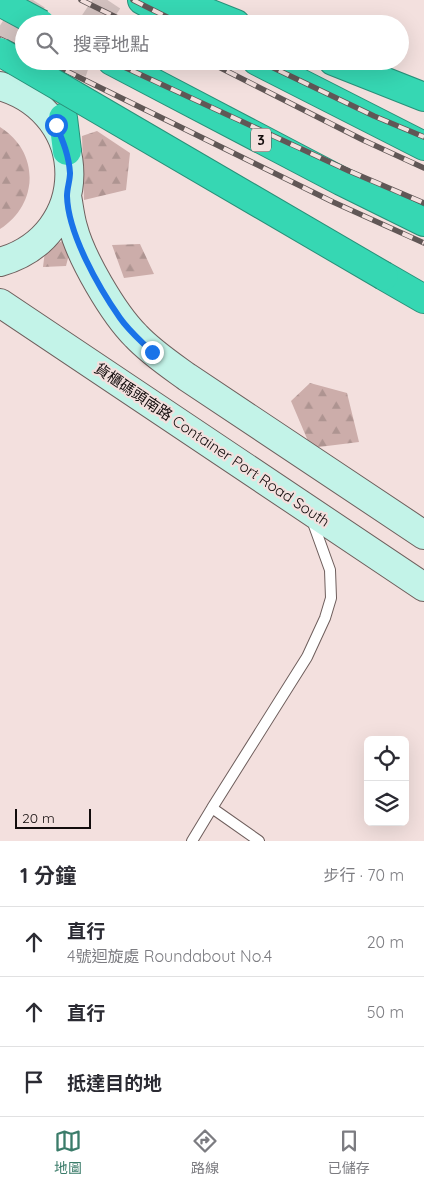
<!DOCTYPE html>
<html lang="zh-TW">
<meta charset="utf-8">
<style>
:root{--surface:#fff;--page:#f7f7f7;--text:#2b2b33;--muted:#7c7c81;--line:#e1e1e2;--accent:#3b7c6a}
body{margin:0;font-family:Quicksand,"Noto Sans TC",sans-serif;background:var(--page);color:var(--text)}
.controls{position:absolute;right:15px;bottom:15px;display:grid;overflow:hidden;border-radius:8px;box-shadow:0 5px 20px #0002}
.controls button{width:45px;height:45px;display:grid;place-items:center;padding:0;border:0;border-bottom:1px solid var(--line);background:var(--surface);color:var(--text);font:25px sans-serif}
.scale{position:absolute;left:15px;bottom:12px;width:76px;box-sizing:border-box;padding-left:5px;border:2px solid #120c0c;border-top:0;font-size:14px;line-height:18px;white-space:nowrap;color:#120c0c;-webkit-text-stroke:4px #f3e0de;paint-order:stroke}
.stop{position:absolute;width:15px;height:15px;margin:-11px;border:4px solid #1a73e8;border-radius:50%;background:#fff}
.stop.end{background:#1a73e8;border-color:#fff;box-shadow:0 1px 5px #0008}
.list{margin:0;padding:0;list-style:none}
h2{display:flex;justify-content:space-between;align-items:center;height:65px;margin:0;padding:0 20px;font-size:21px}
h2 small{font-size:16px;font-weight:400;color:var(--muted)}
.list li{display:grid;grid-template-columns:32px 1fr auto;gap:15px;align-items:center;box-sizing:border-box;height:70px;padding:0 20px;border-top:1px solid var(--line)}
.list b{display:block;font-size:19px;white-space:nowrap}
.list p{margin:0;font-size:16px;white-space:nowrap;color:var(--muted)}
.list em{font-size:16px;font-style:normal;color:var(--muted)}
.icon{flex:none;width:28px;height:28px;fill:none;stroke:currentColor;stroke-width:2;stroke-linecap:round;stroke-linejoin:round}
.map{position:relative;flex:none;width:424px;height:841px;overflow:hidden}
.search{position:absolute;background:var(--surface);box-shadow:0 5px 20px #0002;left:15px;right:15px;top:15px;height:55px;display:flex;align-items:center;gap:12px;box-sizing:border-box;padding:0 18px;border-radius:28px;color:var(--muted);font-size:19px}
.sheet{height:275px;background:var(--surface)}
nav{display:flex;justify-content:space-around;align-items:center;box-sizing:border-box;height:70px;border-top:1px solid var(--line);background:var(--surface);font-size:14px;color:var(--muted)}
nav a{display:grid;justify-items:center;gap:2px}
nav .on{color:var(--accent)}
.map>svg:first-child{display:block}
.forest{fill:url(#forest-firs)}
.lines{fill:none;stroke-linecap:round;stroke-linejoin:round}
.secondary-tunnel{stroke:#d1c0be;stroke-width:28;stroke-dasharray:28 14;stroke-linecap:butt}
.highway-tunnel{stroke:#d1c0be;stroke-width:28;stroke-dasharray:28 14;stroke-linecap:butt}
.lane-casing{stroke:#6e5e5c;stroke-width:12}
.secondary-casing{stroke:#6e5e5c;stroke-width:30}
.highway-casing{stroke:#299079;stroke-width:30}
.lane{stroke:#fff;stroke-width:10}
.secondary{stroke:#c3f3e8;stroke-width:28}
.highway{stroke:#36d7b3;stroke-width:28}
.rail-casing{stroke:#615756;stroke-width:5.5}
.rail{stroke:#f3e0de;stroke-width:4;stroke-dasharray:11;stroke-linecap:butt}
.highway-bridge-casing{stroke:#299079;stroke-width:30;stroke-linecap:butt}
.highway-bridge{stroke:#36d7b3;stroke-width:28}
.route{stroke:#1a73e8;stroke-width:6}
.labels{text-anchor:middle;stroke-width:4.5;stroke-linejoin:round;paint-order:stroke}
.shield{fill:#f3e0de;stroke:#564c4b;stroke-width:1}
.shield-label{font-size:14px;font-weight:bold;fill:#120c0c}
.street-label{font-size:15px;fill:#120c0c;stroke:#f3e0de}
</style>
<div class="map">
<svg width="424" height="841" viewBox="0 0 424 841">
<defs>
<pattern id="forest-firs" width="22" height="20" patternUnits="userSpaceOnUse" patternTransform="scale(1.25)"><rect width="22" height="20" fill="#ccadaa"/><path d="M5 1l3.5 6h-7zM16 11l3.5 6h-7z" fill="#ae9491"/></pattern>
</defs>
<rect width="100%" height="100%" fill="#f3e0de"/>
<path class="forest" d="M 0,127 C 40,152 39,204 0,229 Z
M 97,131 L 130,153 L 126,190 L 84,200 L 82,136 Z
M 74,234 L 66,266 L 43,267 L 45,251 Z
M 140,244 L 154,274 L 124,278 L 112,245 Z
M 310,383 L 347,393 L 359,442 L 311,448 L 291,401 Z"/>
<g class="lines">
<path class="secondary-tunnel" d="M 0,48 L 8,39 L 33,0"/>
<path class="highway-tunnel" d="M 93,24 L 109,0
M 64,113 L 68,86 L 76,61"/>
<defs>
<path id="lane" d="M 192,841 L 212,808
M 259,841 L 212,808 L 307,657 L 325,618 L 331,598 L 330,570 L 312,520"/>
<path id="secondary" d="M 0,86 C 93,113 92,236 0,262
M 67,196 C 69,206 70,217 73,227 C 81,258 113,313 136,336 C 151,352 169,364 187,377 L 424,535
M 0,303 L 424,587"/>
<path id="highway" d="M 142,0 L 186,24
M 176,0 L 236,24
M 112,61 L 341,181 L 424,222
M 257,61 L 424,146
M 333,61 L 424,97
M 63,118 L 67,151
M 384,276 L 424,299"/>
</defs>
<use href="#lane" class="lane-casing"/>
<use href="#secondary" class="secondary-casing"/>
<use href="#highway" class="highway-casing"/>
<use href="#lane" class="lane"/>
<use href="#secondary" class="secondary"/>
<use href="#highway" class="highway"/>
<defs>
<path id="rail" d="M 81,0 L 130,24
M 133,0 L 181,24
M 0,10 L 30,24
M 0,39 L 24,50
M 46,61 L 333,202 L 424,243
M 111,61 L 349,171 L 424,203
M 207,61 L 363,140 L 424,168
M 259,61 L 374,116 L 424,137"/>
</defs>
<use href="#rail" class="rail-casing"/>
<use href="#rail" class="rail"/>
<defs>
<path id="highway-bridge" d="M 0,2 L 41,24
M 0,52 L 384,276"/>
</defs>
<use href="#highway-bridge" class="highway-bridge-casing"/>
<use href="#highway-bridge" class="highway-bridge"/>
</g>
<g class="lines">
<path class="route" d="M 56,125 C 63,141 69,156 70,173 C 70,181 67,188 67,196 C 68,234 99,288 120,318 C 129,331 141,341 152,352"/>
</g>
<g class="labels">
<rect class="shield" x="251" y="128.5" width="20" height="23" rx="4"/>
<g class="shield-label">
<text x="261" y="145">3</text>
</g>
<g class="street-label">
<text transform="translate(212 445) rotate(34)" y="5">貨櫃碼頭南路 Container Port Road South</text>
</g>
</g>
</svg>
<div class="controls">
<button><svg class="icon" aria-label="locate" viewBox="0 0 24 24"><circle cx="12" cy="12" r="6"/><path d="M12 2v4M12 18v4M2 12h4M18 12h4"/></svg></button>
<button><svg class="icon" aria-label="layers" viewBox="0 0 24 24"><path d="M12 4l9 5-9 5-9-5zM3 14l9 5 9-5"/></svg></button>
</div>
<div class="scale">20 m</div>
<div class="stop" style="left:56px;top:125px"></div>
<div class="stop end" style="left:152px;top:352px"></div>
<div class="search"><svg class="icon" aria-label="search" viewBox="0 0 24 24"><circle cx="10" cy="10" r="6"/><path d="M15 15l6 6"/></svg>搜尋地點</div>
</div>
<section class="sheet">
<h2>1 分鐘<small>步行 · 70 m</small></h2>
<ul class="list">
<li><svg class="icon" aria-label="ahead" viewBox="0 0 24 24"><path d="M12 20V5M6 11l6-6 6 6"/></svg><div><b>直行</b><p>4號迴旋處 Roundabout No.4</p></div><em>20 m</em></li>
<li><svg class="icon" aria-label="ahead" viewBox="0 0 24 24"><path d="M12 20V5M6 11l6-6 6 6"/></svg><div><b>直行</b></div><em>50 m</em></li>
<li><svg class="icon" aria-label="arrive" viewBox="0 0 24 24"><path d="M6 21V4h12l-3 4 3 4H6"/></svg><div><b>抵達目的地</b></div></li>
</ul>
</section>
<nav>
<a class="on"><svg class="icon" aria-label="map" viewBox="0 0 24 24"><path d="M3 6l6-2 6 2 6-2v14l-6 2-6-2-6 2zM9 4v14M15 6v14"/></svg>地圖</a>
<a><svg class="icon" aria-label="directions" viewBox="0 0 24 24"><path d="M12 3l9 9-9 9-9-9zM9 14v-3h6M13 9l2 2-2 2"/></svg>路線</a>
<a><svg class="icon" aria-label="saved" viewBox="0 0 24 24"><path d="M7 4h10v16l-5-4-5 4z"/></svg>已儲存</a>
</nav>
